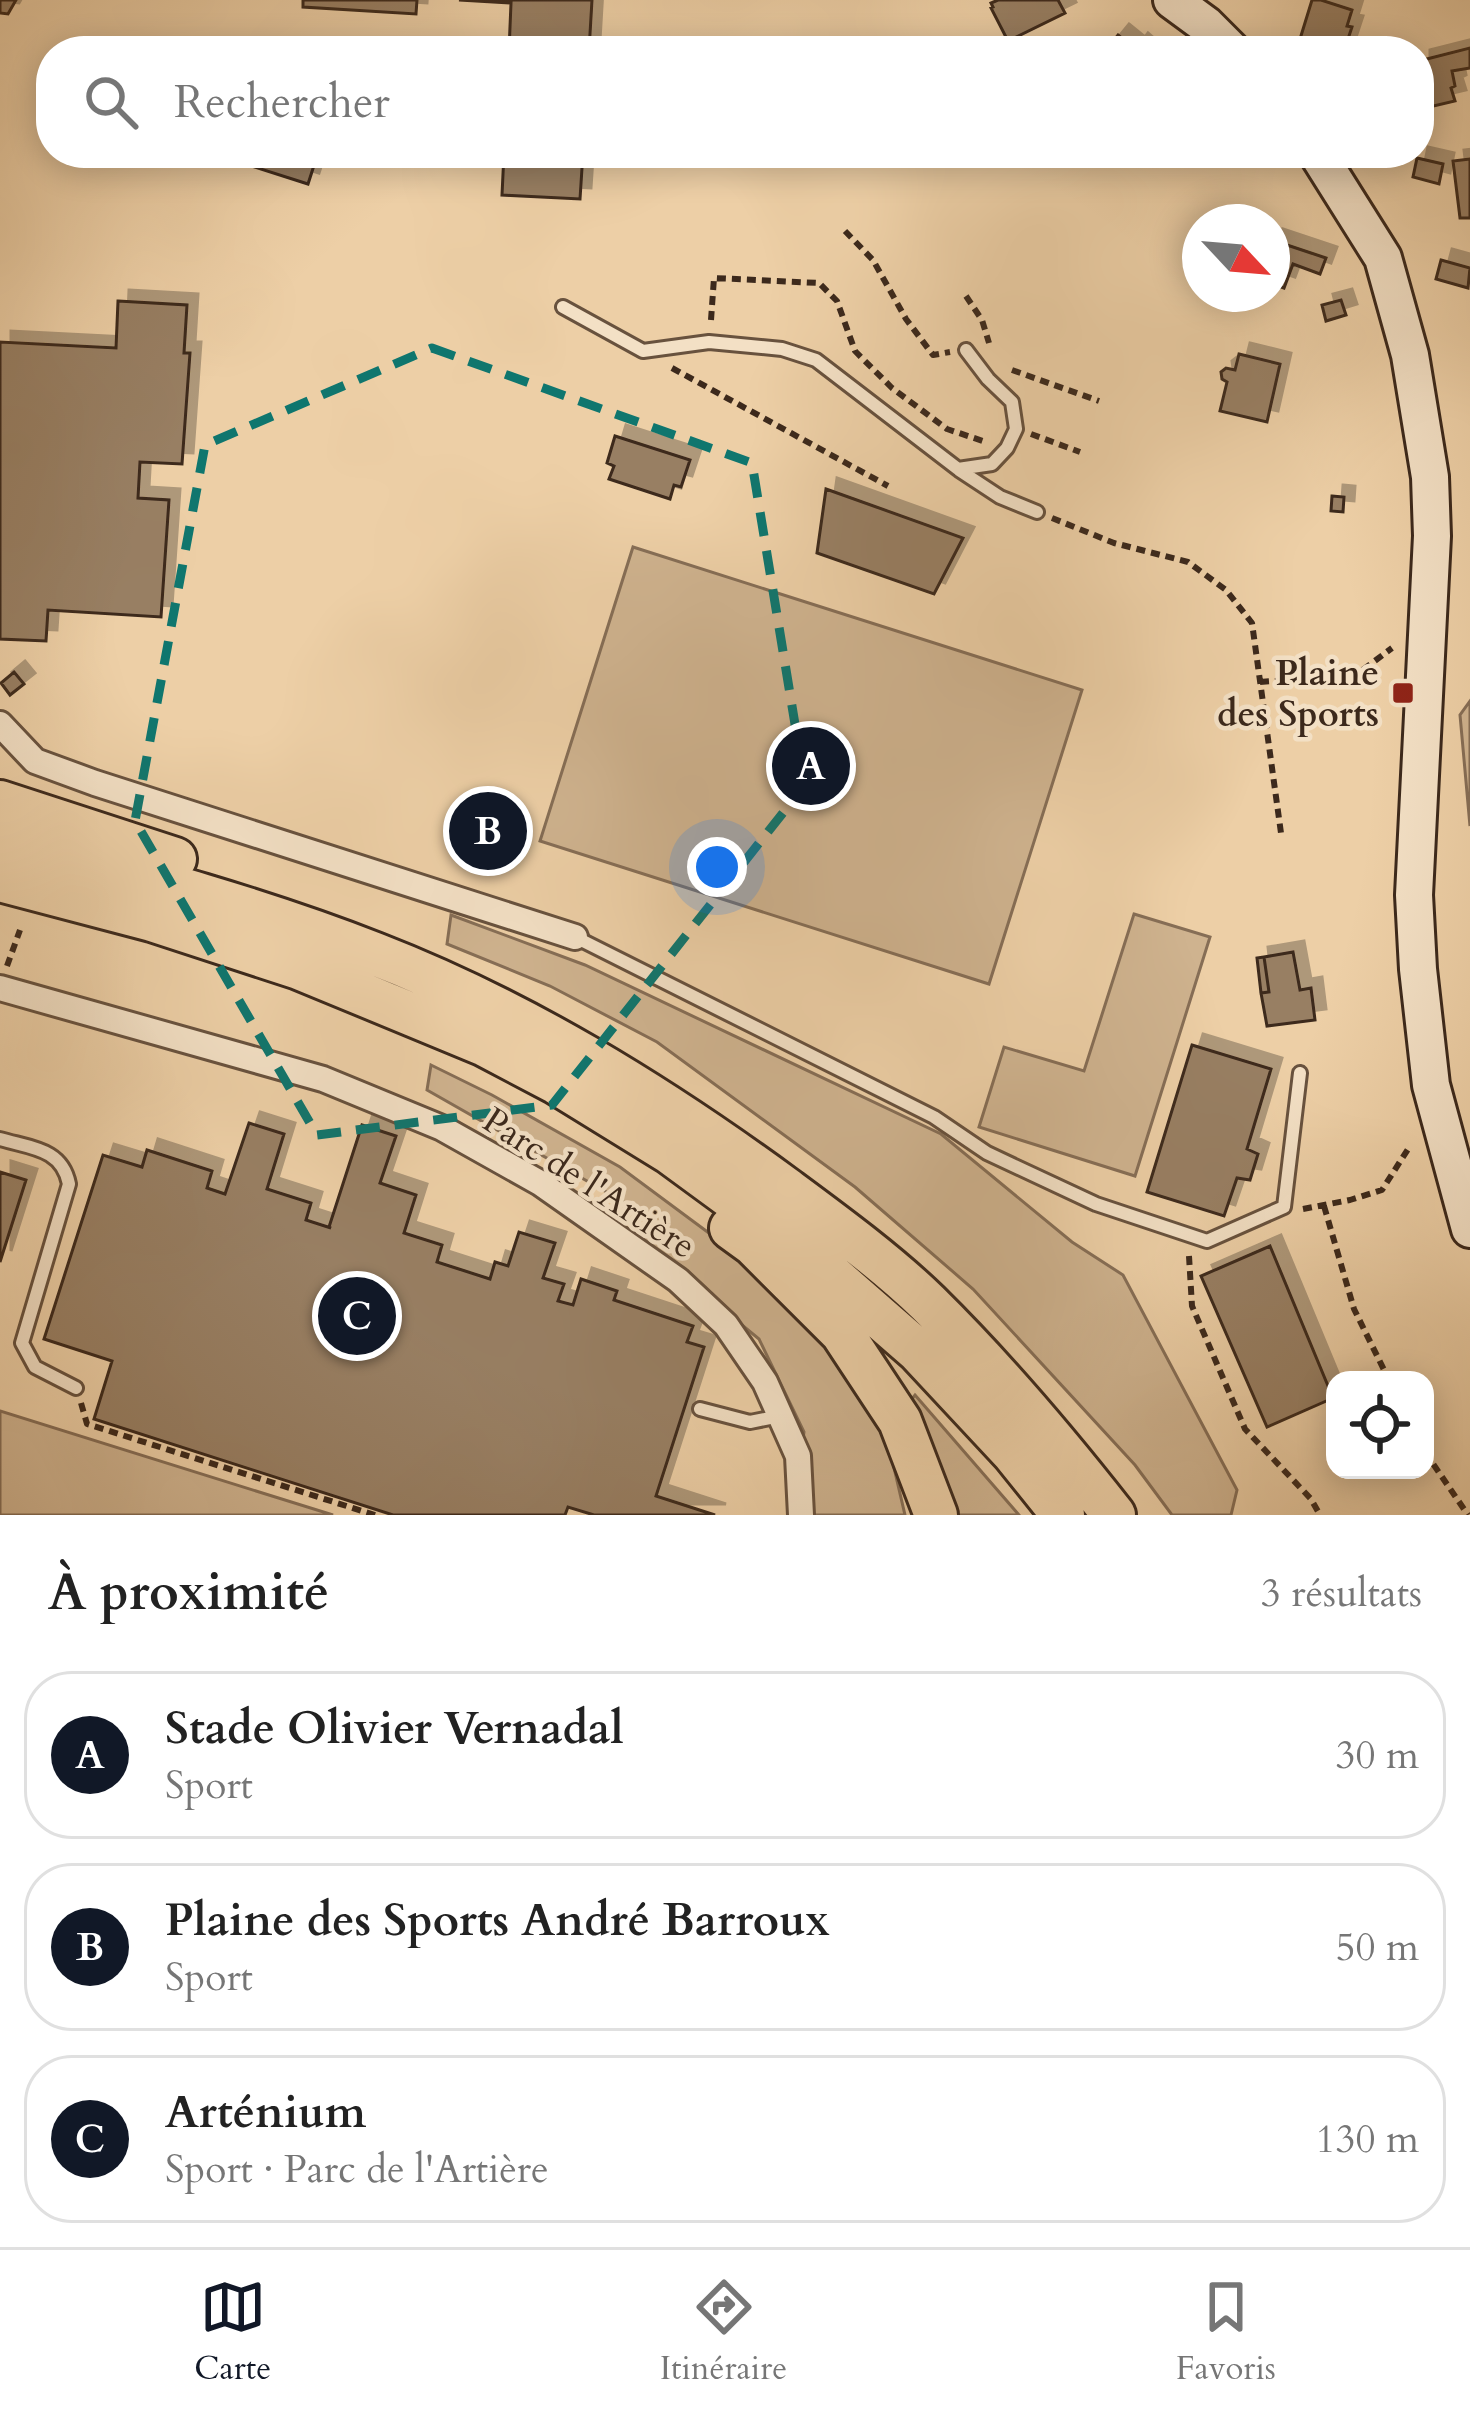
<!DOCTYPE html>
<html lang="fr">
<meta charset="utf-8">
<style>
:root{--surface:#fff;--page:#f2f2f2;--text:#222;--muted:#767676;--line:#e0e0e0;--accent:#111827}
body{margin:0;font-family:Cardo,serif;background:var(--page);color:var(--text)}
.controls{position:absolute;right:36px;bottom:36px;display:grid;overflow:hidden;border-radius:24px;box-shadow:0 6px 30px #0003}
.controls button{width:108px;height:108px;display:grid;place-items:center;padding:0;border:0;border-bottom:3px solid var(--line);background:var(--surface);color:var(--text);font:60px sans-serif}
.compass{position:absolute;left:1182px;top:204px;width:108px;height:108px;border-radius:50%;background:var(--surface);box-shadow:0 6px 30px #0003;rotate:116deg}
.you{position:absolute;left:717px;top:867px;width:42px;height:42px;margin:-30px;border:9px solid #fff;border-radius:50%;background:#1a73e8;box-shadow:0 0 0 18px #1a73e833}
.badge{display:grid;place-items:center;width:78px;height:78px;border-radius:50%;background:var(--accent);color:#fff;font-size:39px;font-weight:700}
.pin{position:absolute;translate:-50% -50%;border:6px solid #fff;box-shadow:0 3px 12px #0006}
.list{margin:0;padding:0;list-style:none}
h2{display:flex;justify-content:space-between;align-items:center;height:156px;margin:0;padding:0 48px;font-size:51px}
h2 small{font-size:39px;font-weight:400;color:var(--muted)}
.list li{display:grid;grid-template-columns:78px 1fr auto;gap:36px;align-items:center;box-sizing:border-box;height:168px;margin:0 24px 24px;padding:0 24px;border:3px solid var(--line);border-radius:48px}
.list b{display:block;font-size:45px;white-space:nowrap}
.list p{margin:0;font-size:39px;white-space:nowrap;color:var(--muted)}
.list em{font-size:39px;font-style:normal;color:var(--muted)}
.icon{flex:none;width:66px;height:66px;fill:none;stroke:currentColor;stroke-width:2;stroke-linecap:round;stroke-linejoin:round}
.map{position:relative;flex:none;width:1470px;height:1515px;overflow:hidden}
.search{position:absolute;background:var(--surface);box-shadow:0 6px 30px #0003;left:36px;right:36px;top:36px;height:132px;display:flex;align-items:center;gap:30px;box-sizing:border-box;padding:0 42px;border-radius:48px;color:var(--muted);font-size:45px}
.sheet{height:732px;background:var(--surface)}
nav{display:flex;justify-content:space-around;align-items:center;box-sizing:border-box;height:168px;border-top:3px solid var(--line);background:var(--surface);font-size:33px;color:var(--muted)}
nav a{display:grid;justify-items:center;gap:6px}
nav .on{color:var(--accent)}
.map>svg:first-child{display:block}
.green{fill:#cfb38f;stroke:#866e56;stroke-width:3}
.building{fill:#987f64;stroke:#3c291c;stroke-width:3;filter:url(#shadow)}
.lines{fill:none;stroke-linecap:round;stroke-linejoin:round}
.service-casing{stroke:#68523e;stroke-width:18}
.minor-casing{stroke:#68523e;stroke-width:30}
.secondary-casing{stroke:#3c291c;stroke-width:42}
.trunk-casing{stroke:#3c291c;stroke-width:48}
.path{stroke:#3c291c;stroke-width:6;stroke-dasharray:9 6;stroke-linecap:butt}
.service{stroke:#f3e0c5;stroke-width:12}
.minor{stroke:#f3e0c5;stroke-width:24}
.secondary{stroke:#f3e0c5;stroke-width:36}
.trunk{stroke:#edcfa6;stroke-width:42}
.marked{fill:none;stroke:#0f766e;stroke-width:9;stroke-dasharray:24 15;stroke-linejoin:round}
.poi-dot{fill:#8f2418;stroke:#f3e0c5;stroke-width:4.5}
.labels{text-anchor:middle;stroke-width:9;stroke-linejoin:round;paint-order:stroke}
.poi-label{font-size:36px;font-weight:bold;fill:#3c291c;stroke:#f3e0c5;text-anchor:end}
.street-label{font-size:36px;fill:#3c291c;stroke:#f3e0c5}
</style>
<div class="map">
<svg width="1470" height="1515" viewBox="0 0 1470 1515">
<defs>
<filter id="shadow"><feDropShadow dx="11" dy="-11" stdDeviation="0" flood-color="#0004"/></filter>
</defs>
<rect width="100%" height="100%" fill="#edcfa6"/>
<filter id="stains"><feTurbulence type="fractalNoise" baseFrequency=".00167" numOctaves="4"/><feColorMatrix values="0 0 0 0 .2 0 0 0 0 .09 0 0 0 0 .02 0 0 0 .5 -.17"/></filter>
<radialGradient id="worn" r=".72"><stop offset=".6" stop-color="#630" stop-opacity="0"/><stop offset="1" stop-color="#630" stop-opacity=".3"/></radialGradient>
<path class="green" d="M 633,547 L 1082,690 L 989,984 L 540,841 Z
M 1470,701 L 1470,826 L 1460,715 Z
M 1134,914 L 1210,937 L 1135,1176 L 979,1127 L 1004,1047 L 1084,1071 Z
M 451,915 L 585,965 L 941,1134 L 1072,1242 L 1123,1275 L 1237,1490 L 1231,1515 L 1172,1515 L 1135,1465 L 973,1289 L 855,1187 L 657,1042 L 550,986 L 447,944 Z
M 431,1065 L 492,1095 L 620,1167 L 721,1242 L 816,1326 L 888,1442 L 905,1515 L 792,1515 L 804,1432 L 759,1339 L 639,1240 L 652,1218 L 427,1090 Z
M 915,1395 L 1019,1515 L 952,1515 L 907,1405 Z
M 0,1411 L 333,1515 L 0,1515 Z"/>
<path class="building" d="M 0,0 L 16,0 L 8,14 L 0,13 Z
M 303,0 L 417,0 L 416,14 L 303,7 Z
M 459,0 L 592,0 L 589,51 L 509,51 L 511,3 Z
M 998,0 L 1058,0 L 1065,13 L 1008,41 L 991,8 L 993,7 L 991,3 Z
M 1312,0 L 1321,0 L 1352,10 L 1347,26 L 1352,27 L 1345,48 L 1321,40 L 1319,45 L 1300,39 Z
M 1118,35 L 1134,48 L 1137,44 L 1145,51 L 1105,51 Z
M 1470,48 L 1470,68 L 1452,71 L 1455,86 L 1451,88 L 1455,101 L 1425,108 L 1421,96 L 1419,96 L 1419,61 Z
M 242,153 L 318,153 L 308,184 L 239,162 Z
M 504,153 L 583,153 L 580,199 L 502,195 Z
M 1417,158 L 1443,164 L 1439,184 L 1413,177 Z
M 1470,159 L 1470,218 L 1460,218 L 1453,161 Z
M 1272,240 L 1326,258 L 1320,274 L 1293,264 L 1284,288 L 1272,284 Z
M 1441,260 L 1470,268 L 1468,288 L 1436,279 Z
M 1341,300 L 1346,315 L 1326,321 L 1322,305 Z
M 118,301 L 187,305 L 184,353 L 190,353 L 182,464 L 140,462 L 138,498 L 169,500 L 161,617 L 48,610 L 46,641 L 0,639 L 0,342 L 116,348 Z
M 1239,354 L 1280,364 L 1267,422 L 1220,411 L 1227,382 L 1222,379 L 1221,372 L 1226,368 L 1235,370 Z
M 615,436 L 690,460 L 681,487 L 674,485 L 670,499 L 609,479 L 614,466 L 607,463 Z
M 826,489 L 963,538 L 934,594 L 817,553 Z
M 1332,496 L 1344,497 L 1343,512 L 1331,511 Z
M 14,672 L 24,684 L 10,695 L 1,683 Z
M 1293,952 L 1300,990 L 1311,988 L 1315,1020 L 1267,1026 L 1261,993 L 1269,992 L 1264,957 Z
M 1264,957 L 1269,992 L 1261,993 L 1257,958 Z
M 1192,1045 L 1271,1069 L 1247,1149 L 1258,1154 L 1250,1180 L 1237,1178 L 1224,1216 L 1147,1192 Z
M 249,1123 L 284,1134 L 267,1189 L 311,1203 L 306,1220 L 331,1228 L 329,1227 L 362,1125 L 396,1136 L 380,1183 L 416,1195 L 404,1233 L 442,1245 L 437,1262 L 490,1279 L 495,1262 L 508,1266 L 519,1232 L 555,1243 L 543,1278 L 564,1284 L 558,1301 L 573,1305 L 581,1279 L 617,1291 L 614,1300 L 693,1326 L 687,1342 L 704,1347 L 656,1496 L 715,1515 L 594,1515 L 568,1507 L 565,1515 L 393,1515 L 94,1419 L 112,1361 L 44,1339 L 103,1155 L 142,1167 L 147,1150 L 212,1171 L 207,1188 L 225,1194 Z
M 0,1172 L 26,1180 L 0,1262 Z
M 1270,1246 L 1333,1398 L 1267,1427 L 1201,1276 Z"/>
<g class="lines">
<defs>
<path id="service" d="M 563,307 L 643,351 L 709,342 L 782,349 L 816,360 L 958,469 L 992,464 L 1007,448 L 1016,429 L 1012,402 L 988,379 L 966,350
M 959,470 L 1000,497 L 1037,512
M 575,937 L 934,1117 L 987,1153 L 1096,1204 L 1207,1241 L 1284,1207 L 1300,1073
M 0,1139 C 30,1148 62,1148 69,1184 L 22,1343 L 35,1367 L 76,1388
M 700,1409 L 750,1422 L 780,1416"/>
<path id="minor" d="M 0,724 L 35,761 L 95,783 L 575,937
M 0,988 L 323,1079 L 442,1128 L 540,1183 L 678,1280 L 726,1325 L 765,1382 L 798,1456 L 801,1515"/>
<path id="secondary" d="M 1172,0 L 1206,25 L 1232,51
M 1317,153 L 1383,258 L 1410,355 L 1430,477 L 1432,536 L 1414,895 L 1418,969 L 1431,1085 L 1470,1229"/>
<path id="trunk" d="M 0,802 L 175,859
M 0,839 C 126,873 253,906 375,954 C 522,1011 658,1095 785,1188 C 831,1222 887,1263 928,1303 C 995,1369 1056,1441 1114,1515
M 0,880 L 152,920 L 299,968 L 483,1044 L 557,1083 L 669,1152 L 800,1248 L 918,1351 L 1014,1454 L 1063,1515
M 731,1228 L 753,1244 L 842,1333 L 900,1421 L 936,1515"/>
</defs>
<use href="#service" class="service-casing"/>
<use href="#minor" class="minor-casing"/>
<use href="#secondary" class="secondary-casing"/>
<use href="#trunk" class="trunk-casing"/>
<path class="path" d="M 845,231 L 873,260 L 906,319 L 933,355 L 950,352
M 966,296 L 982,320 L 989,343
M 711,320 L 714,278 L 819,283 L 837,301 L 855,351 L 892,388 L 947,429 L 986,442
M 672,368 L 888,486
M 1012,370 L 1099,401
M 1031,434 L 1080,452
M 1052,518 L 1114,543 L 1188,562 L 1226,590 L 1252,623 L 1281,833
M 1260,682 L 1356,675 L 1392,648
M 7,966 L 20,930
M 1324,1206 L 1354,1309 L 1389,1380
M 1303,1209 L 1350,1200 L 1382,1190 L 1410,1146
M 1189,1256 L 1192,1306 L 1245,1429 L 1311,1499 L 1320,1515
M 81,1403 L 87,1424 L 375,1515
M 1425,1452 L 1468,1515"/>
<use href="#service" class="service"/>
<use href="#minor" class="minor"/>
<use href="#secondary" class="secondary"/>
<use href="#trunk" class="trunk"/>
</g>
<path class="marked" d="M 432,348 L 752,463 L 805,785 L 552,1105 L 317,1135 L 135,821 L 205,445 Z"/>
<rect class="poi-dot" x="1391" y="681" width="24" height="24" rx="6"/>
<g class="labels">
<g class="poi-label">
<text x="1379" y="685">Plaine<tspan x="1379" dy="41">des Sports</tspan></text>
</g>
<g class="street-label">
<text transform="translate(590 1182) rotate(33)" y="13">Parc de l'Artière</text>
</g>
</g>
<rect width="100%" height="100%" filter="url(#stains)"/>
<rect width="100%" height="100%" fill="url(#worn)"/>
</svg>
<div class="controls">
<button><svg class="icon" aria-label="locate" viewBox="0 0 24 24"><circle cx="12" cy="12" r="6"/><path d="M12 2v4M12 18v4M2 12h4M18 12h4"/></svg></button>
</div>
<svg class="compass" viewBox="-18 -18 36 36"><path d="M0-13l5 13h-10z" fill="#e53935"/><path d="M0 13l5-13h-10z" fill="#767676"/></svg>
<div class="you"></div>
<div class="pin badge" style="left:811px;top:766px">A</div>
<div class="pin badge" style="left:488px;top:831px">B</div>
<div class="pin badge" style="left:357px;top:1316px">C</div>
<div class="search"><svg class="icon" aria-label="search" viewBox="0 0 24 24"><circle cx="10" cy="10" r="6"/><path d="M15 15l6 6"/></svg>Rechercher</div>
</div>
<section class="sheet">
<h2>À proximité<small>3 résultats</small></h2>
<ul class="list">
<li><span class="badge">A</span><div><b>Stade Olivier Vernadal</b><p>Sport</p></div><em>30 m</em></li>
<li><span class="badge">B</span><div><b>Plaine des Sports André Barroux</b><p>Sport</p></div><em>50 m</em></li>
<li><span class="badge">C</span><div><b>Arténium</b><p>Sport · Parc de l'Artière</p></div><em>130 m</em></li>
</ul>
</section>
<nav>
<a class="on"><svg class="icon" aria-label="map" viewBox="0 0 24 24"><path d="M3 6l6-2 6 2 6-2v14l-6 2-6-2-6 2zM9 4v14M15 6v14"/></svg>Carte</a>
<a><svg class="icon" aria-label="directions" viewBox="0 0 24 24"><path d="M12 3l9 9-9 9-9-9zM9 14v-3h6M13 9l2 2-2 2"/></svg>Itinéraire</a>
<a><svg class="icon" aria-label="saved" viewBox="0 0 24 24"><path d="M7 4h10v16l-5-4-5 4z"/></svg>Favoris</a>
</nav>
